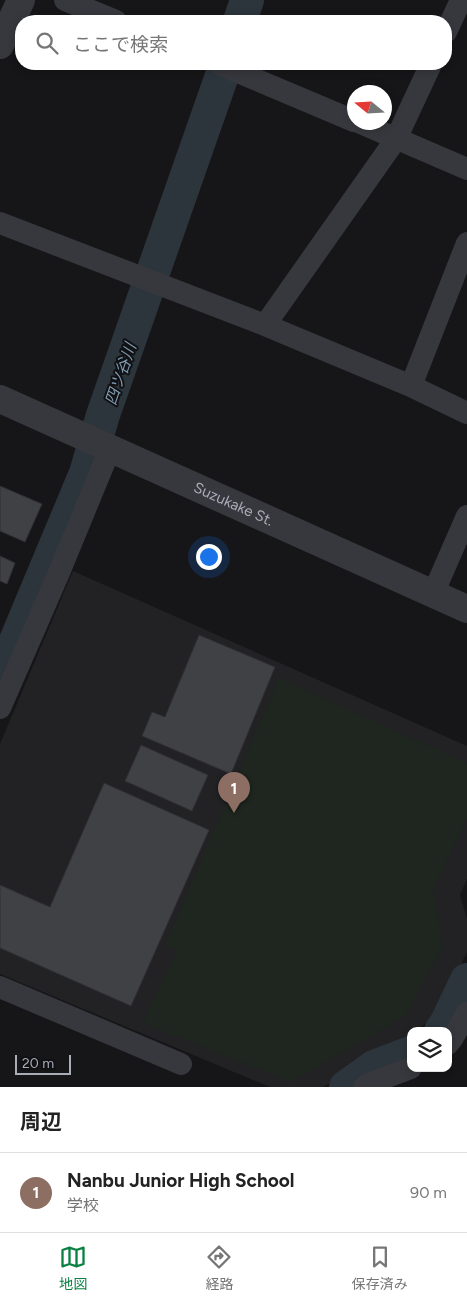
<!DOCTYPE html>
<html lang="ja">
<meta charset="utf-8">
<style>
:root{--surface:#fff;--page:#f6f6f6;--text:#222;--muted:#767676;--line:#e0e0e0;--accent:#0b8043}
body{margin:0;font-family:Figtree,"Noto Sans JP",sans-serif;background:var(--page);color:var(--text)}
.controls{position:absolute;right:15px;bottom:15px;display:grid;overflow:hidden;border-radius:10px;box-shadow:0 2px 8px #0003}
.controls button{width:45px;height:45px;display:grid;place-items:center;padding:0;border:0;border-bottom:1px solid var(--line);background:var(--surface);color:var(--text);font:25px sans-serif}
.compass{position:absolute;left:347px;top:85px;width:45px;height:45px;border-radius:50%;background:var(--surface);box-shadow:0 2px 8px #0003;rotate:288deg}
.scale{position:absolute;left:15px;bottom:12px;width:56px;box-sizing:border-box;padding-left:5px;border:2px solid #a8adb8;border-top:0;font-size:14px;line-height:18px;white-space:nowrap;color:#a8adb8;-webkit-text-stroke:4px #111113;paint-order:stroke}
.you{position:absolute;left:208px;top:556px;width:18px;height:18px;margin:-12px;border:4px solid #fff;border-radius:50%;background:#1a73e8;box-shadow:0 0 0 8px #1a73e833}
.badge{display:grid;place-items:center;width:32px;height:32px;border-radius:50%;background:var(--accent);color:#fff;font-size:16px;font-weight:700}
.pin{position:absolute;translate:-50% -41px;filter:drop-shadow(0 1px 2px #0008)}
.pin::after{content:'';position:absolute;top:26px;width:18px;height:15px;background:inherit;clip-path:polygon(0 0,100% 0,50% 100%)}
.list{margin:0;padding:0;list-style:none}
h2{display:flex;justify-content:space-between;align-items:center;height:65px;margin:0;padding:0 20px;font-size:21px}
h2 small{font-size:16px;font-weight:400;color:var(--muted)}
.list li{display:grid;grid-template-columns:32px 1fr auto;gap:15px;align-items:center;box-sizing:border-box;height:80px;padding:0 20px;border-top:1px solid var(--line)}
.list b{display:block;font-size:19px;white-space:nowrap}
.list p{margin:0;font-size:16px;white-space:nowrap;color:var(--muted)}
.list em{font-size:16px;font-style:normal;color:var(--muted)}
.icon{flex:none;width:28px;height:28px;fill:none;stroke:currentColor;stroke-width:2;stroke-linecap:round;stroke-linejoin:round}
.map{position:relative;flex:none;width:467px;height:1087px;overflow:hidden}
.search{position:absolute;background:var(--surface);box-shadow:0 2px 8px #0003;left:15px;right:15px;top:15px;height:55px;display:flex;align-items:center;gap:12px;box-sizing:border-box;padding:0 18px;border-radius:20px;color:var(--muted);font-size:19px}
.sheet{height:145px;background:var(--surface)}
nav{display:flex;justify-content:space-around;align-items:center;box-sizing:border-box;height:70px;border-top:1px solid var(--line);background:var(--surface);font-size:14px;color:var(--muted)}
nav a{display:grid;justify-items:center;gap:2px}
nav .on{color:var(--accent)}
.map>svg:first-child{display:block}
.built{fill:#222225}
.green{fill:#1e261f}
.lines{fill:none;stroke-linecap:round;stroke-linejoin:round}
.river{stroke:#2c353c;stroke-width:34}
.building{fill:#404145;stroke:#303034}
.minor{stroke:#37383d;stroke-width:22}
.tertiary{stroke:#37383d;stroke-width:28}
.labels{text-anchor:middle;stroke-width:4;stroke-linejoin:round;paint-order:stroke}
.street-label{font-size:15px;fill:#a8adb8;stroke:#111113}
.water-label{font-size:16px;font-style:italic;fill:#7f9bb3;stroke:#111113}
</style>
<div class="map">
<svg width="467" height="1087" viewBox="0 0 467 1087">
<rect width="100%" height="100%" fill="#161618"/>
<path class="built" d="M 73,571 L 467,746 L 467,879 L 460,895 L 467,919 L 467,952 L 437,1013 L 417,1031 L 411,1031 L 411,1037 L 409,1039 L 323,1087 L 270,1087 L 0,974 L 0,744 Z"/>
<path class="green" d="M 279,678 L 467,763 L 467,819 L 433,888 L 443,947 L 405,1016 L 291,1082 L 143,1023 L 177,950 L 165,945 Z"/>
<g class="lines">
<path class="river" d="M 240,21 L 247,0
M 0,679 L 86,473 L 103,415 L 226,64
M 441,1031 L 446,1024 L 467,980
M 346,1087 L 374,1067 L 411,1053"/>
</g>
<path class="building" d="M 0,486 L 42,504 L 25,542 L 0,531 Z
M 0,556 L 15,563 L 7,584 L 0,581 Z
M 199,635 L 275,667 L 231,774 L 142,736 L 152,712 L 165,717 Z
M 141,745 L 208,775 L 192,811 L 125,781 Z
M 104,783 L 209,830 L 131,1006 L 0,948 L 0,885 L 50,907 Z"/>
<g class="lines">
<path class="minor" d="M 65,0 L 116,21
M 446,32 L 461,0
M 219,64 L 354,121
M 358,122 L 467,169
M 0,223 L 265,325 L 411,386 L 467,413
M 265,325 L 396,139 L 431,64
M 411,386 L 467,243
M 433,594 L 467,516
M 0,708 L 58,575 L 110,449
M 0,987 L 181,1064
M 448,1044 L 452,1039 L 467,1013
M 364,1087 L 368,1084 L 411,1068"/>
<g class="tertiary">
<path d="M 0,45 L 21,0"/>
<path id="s1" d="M 0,399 L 467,609"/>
</g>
</g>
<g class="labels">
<g class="street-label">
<text dy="5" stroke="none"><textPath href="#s1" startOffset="256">Suzukake St.</textPath></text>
</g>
<g class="water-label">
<text transform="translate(120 374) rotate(-71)" y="6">四ツ谷川</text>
</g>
</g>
</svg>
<div class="controls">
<button><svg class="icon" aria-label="layers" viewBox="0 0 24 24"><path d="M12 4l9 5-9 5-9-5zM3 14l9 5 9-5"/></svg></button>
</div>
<svg class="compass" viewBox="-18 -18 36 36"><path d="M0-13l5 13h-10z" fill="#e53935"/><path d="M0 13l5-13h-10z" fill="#767676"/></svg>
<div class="scale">20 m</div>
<div class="you"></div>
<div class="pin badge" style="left:234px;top:813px;background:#8d6e63">1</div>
<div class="search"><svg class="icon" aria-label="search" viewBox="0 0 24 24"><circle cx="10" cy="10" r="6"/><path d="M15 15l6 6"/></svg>ここで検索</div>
</div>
<section class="sheet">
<h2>周辺<small></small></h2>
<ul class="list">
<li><span class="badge" style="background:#8d6e63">1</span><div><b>Nanbu Junior High School</b><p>学校</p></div><em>90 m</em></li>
</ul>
</section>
<nav>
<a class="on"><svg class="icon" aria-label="map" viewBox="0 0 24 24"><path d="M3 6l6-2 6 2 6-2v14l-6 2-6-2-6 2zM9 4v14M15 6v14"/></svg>地図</a>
<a><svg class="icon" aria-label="directions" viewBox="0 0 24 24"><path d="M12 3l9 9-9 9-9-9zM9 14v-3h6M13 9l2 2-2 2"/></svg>経路</a>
<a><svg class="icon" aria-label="saved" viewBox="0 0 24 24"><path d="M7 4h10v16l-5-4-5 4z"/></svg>保存済み</a>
</nav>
